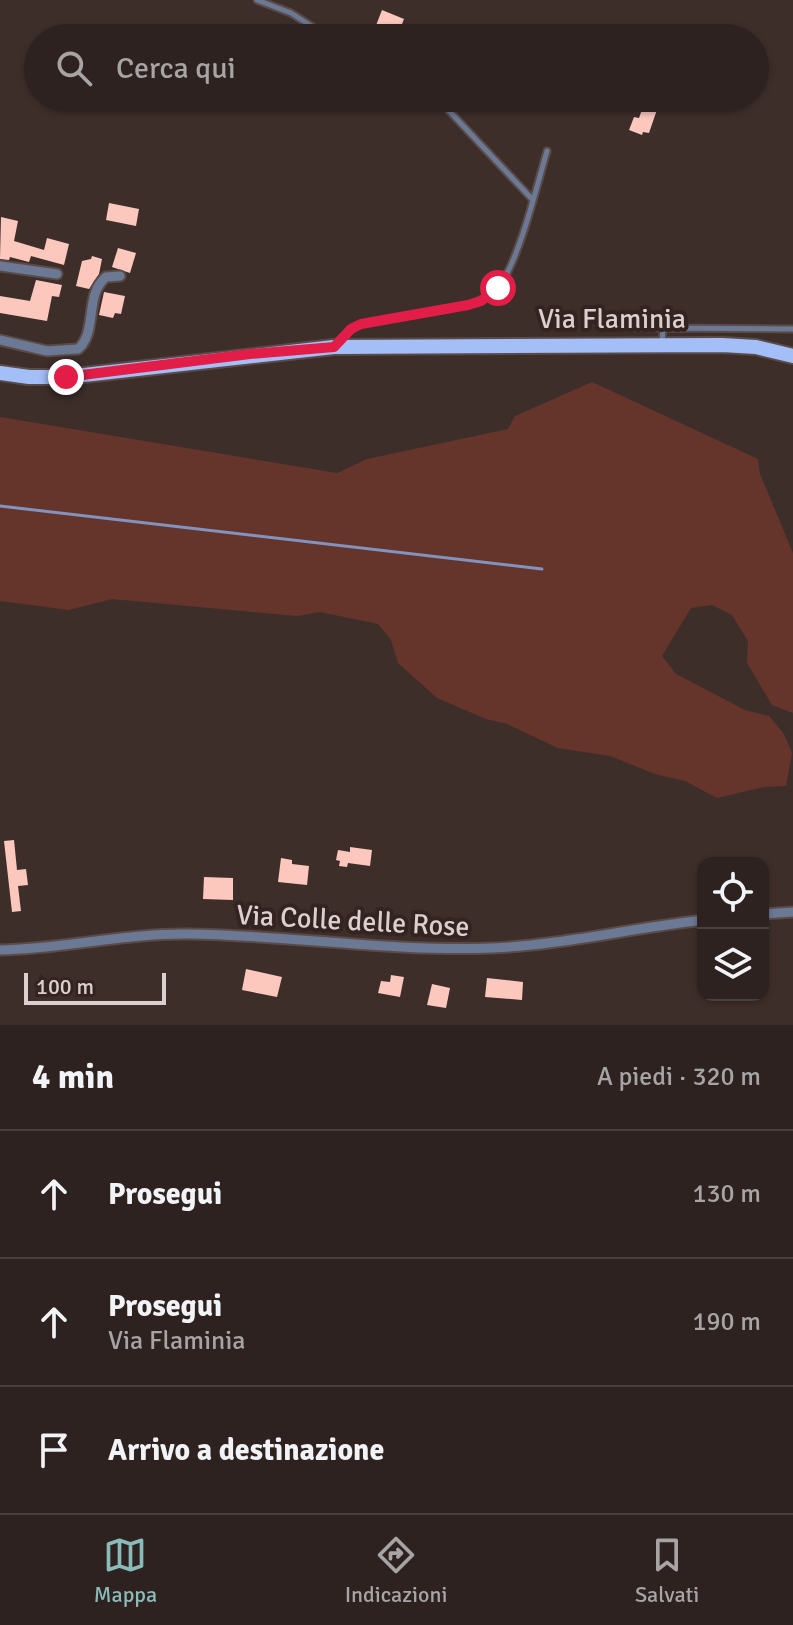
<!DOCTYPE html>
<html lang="it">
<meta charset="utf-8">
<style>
:root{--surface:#2e2220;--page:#3a2f2d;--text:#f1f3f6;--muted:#a7a4a5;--line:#493f3e;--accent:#8bbbb9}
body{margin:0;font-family:Signika,sans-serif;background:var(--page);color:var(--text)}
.controls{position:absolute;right:24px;bottom:24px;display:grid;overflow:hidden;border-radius:16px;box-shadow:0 2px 6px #0004}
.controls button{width:72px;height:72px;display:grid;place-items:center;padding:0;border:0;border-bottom:2px solid var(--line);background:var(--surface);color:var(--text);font:40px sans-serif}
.scale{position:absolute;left:24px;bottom:20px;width:142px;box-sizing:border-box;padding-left:8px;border:4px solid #dbd0ce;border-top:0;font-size:22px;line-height:28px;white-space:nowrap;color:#dbd0ce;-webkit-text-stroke:6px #342421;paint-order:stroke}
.stop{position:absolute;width:24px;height:24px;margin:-18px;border:6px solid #e11d48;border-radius:50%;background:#fff}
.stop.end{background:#e11d48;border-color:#fff;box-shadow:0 2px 8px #0008}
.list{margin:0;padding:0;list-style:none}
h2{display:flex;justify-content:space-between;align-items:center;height:104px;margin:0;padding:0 32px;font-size:34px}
h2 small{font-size:26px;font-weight:400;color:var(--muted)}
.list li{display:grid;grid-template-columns:52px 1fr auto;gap:24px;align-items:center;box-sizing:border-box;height:128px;padding:0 32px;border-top:2px solid var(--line)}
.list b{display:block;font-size:30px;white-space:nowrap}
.list p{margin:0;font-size:26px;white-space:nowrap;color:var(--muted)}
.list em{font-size:26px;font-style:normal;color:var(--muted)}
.icon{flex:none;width:44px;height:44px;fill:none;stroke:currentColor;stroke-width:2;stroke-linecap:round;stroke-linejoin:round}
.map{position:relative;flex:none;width:793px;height:1025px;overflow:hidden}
.search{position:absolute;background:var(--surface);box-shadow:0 2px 6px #0004;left:24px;right:24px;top:24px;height:88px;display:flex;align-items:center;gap:20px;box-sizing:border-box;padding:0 28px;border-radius:44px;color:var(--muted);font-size:30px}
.sheet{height:488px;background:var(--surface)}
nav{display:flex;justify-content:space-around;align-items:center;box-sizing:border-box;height:112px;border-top:2px solid var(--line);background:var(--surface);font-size:22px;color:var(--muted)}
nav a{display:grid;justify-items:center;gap:4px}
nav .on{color:var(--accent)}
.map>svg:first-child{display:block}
.green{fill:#65352c}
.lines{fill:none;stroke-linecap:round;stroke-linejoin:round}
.stream{stroke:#8393bf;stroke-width:3}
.building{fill:#fcc8be}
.service-casing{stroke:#5a4b48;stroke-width:9}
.minor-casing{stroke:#5a4b48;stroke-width:13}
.primary-casing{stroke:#5a4b48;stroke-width:18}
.service{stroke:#6c7995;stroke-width:5}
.minor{stroke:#6c7995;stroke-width:9}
.primary{stroke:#a4bff8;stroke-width:14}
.route{stroke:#e11d48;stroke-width:10}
.labels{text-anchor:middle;stroke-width:8;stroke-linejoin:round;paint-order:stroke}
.street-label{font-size:28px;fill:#dbd0ce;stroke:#342421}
</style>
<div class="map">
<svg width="793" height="1025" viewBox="0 0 793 1025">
<rect width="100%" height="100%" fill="#3e2e2a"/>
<path class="green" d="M 592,382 L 758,459 L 760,474 L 793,553 L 793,713 L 772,705 L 747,663 L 748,641 L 732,615 L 712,605 L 691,608 L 662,656 L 676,674 L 745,710 L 769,716 L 784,734 L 792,753 L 786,786 L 764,787 L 717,798 L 685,781 L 655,774 L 610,756 L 558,748 L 507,724 L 486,719 L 437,698 L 398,663 L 391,640 L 378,624 L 320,612 L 297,616 L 112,599 L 69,610 L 0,601 L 0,417 L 337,473 L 367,459 L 508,429 L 515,416 Z"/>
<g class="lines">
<path class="stream" d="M 0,506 L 542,569"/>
</g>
<path class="building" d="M 382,10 L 404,19 L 397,37 L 375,28 Z
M 646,98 L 661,98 L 649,133 L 643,132 L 642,135 L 629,130 L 634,117 L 639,118 Z
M 109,203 L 139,209 L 136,226 L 106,220 Z
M 1,217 L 18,221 L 14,241 L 44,250 L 47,238 L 69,244 L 64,265 L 31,256 L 29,262 L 10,257 L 9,260 L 0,259 Z
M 118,248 L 136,253 L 130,273 L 112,267 Z
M 92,256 L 102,259 L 99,274 L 89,289 L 76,286 L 82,261 L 91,259 Z
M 36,280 L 62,285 L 59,297 L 52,296 L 47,321 L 0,313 L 0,296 L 30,301 Z
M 104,292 L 125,296 L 121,314 L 115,313 L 113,318 L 99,315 Z
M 14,840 L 17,870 L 26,869 L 28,885 L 18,886 L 21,911 L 12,912 L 4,841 Z
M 350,847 L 372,850 L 370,866 L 348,863 L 347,867 L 339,866 L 340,861 L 336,860 L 338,850 L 350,852 Z
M 281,858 L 292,860 L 292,864 L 309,866 L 307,885 L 278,882 Z
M 204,877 L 233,878 L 233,900 L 203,899 Z
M 246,969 L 282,977 L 277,997 L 242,990 Z
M 391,975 L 404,977 L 400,997 L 378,993 L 381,981 L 390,982 Z
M 487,978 L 523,982 L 522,1000 L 485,997 Z
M 432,984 L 450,988 L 446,1008 L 427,1005 Z"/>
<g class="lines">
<defs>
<path id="service" d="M 257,0 L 291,13 L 330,38
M 437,98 L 532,199
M 616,322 L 620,327 L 663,328 L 662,343
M 663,328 L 793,329
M 335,345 L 351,329 L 361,324 L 468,305 C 480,301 491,296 499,286 C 519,261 537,185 547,151"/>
<path id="minor" d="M 0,266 L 57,274
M 0,340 L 47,351 L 78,349 C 98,332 84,295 106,277 L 120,276
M 763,914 L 793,912
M 0,950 C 63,949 125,933 188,934 C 289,935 390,952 492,948 C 563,945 632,928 703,920"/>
<path id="primary" d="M 0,373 L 29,377 L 66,377 L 334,347 L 722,345 L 756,347 L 793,356"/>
</defs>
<use href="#service" class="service-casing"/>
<use href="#minor" class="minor-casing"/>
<use href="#primary" class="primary-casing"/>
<use href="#service" class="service"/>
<use href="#minor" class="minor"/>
<use href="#primary" class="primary"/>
</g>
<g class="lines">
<path class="route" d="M 66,377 L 250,354 L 334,347 L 351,329 L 361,324 L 468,305 L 481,301 L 498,288"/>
</g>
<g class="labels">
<g class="street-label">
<text x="612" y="328">Via Flaminia</text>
<text transform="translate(353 920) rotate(3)" y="10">Via Colle delle Rose</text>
</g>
</g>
</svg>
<div class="controls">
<button><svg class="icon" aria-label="locate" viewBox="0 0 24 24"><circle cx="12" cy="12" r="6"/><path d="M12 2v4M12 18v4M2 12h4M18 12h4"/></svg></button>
<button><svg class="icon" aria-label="layers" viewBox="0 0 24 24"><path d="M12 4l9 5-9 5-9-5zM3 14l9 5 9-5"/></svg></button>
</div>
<div class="scale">100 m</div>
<div class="stop" style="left:498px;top:288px"></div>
<div class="stop end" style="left:66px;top:377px"></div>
<div class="search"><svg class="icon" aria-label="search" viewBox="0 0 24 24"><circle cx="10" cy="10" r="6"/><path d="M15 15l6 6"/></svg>Cerca qui</div>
</div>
<section class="sheet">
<h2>4 min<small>A piedi · 320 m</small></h2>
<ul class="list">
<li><svg class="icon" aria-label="ahead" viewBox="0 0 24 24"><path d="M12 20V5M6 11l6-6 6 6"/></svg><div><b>Prosegui</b></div><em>130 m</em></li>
<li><svg class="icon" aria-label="ahead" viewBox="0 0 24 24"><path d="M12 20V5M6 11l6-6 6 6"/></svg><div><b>Prosegui</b><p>Via Flaminia</p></div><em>190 m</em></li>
<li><svg class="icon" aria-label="arrive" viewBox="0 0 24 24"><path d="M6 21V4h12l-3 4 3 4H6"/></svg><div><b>Arrivo a destinazione</b></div></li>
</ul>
</section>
<nav>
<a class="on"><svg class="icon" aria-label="map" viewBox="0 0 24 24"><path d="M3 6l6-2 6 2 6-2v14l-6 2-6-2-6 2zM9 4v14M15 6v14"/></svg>Mappa</a>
<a><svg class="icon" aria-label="directions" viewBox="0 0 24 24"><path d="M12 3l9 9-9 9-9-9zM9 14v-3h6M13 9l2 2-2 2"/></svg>Indicazioni</a>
<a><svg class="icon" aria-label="saved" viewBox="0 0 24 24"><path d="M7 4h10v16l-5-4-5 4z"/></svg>Salvati</a>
</nav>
